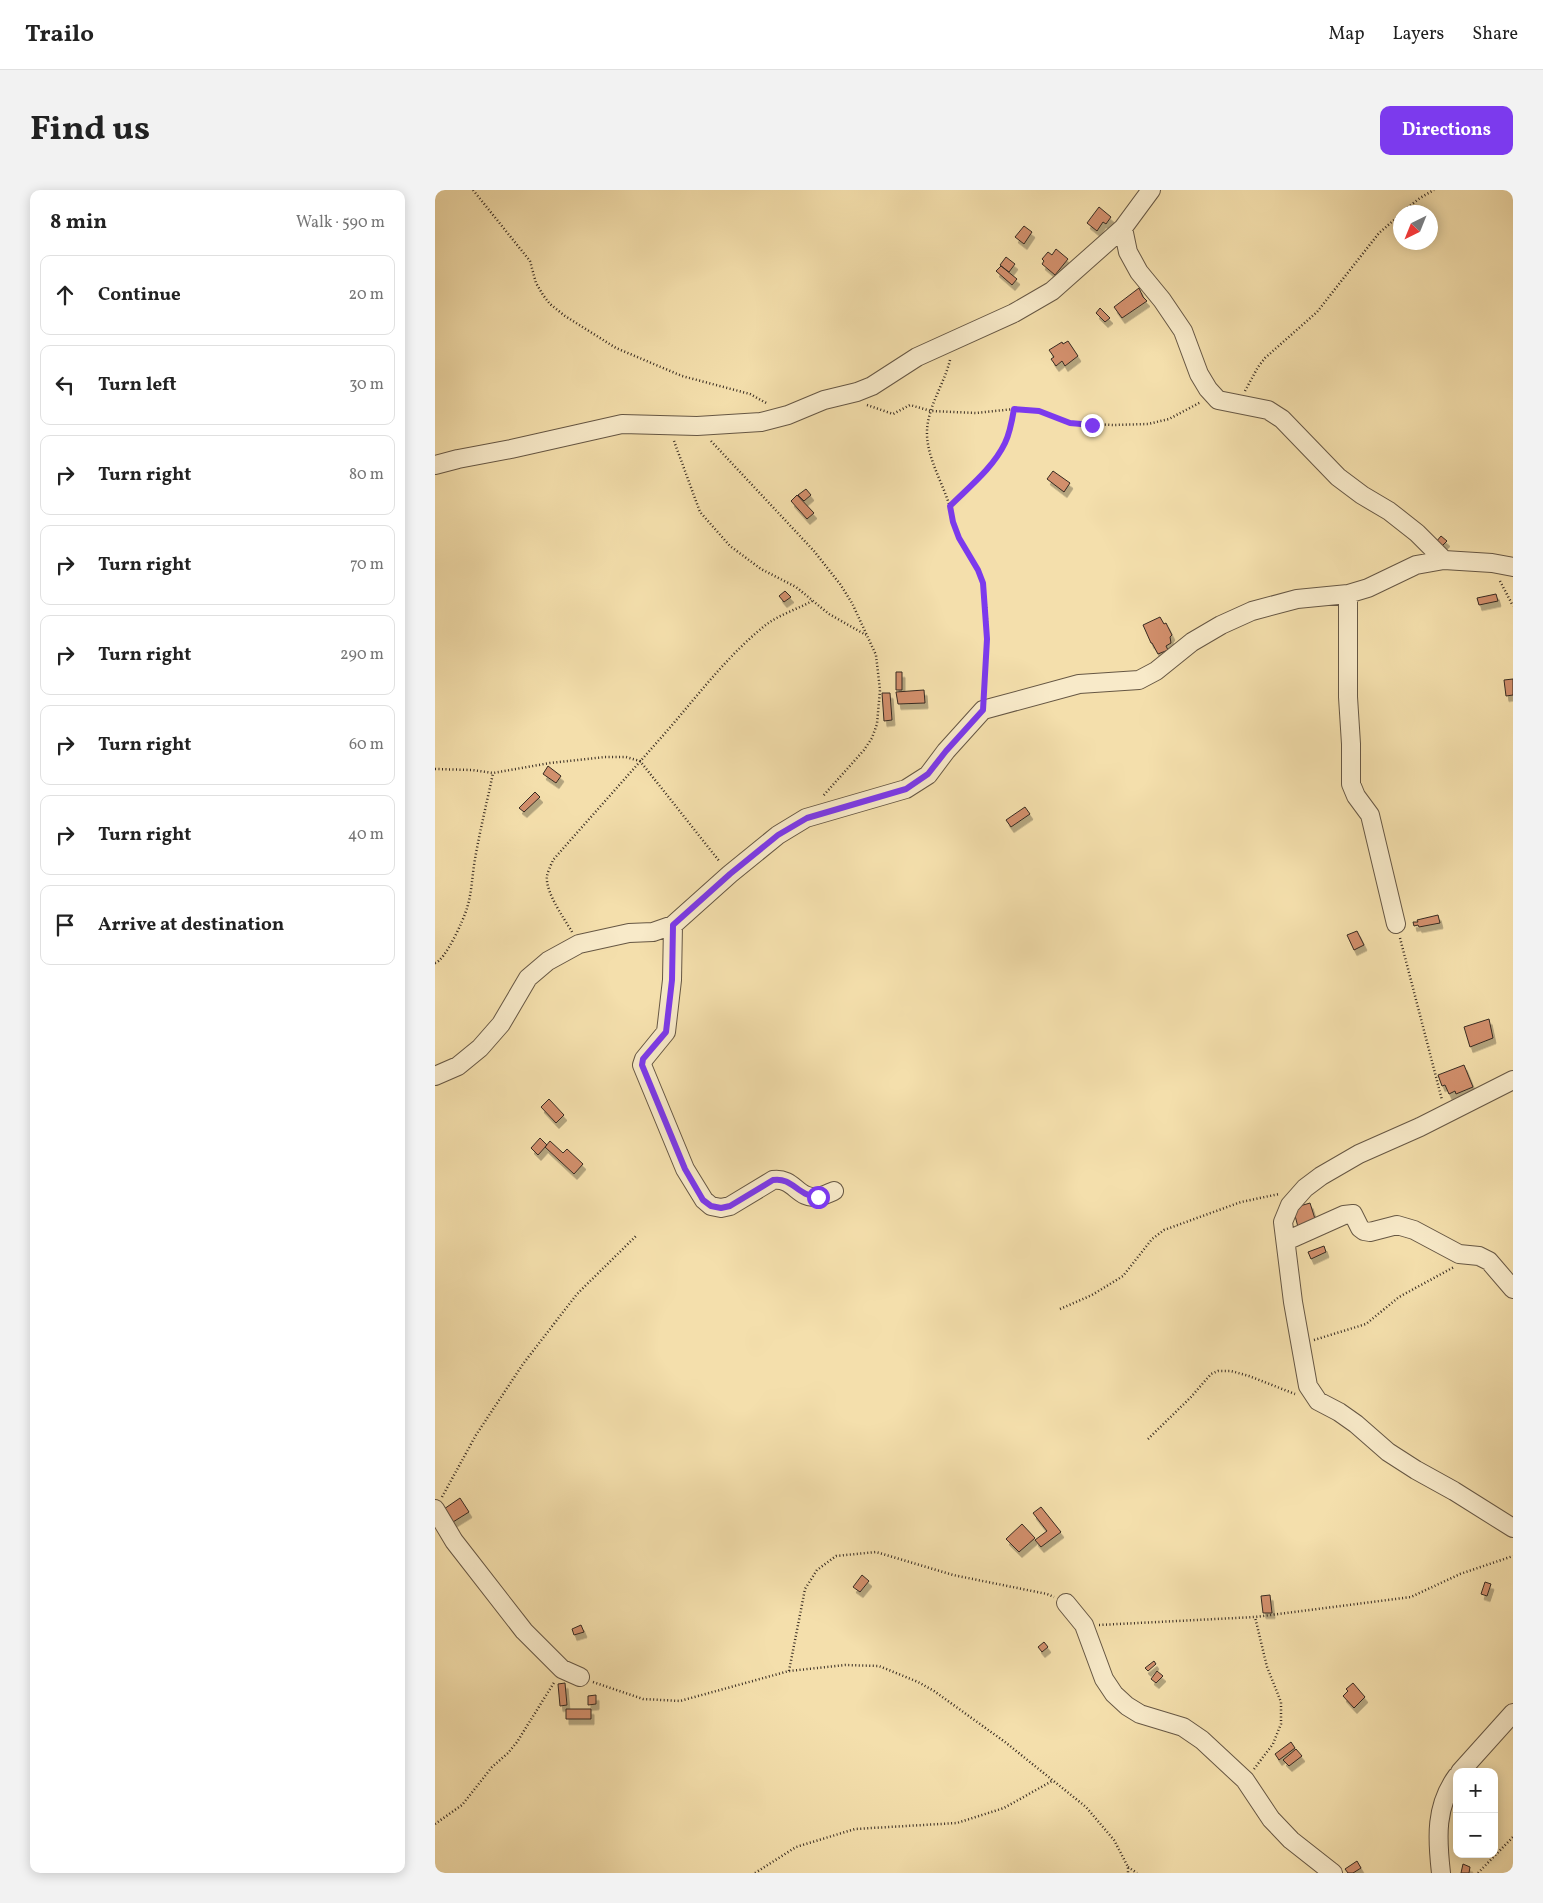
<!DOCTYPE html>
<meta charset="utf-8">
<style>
:root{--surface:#fff;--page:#f2f2f2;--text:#222;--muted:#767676;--line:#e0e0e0;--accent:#7c3aed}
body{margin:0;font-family:Vollkorn,serif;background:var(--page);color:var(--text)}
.controls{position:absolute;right:15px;bottom:15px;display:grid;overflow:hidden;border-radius:10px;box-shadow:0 2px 12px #0003}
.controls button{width:45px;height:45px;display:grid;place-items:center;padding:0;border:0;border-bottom:1px solid var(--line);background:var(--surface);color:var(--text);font:25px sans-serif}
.compass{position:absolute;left:958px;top:15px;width:45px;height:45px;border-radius:50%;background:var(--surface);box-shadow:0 2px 12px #0003;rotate:223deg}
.stop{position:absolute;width:15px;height:15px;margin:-11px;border:4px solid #7c3aed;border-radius:50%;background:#fff}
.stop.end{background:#7c3aed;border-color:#fff;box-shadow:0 1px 5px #0008}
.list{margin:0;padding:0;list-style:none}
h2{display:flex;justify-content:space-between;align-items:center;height:65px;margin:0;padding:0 20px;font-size:21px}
h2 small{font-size:16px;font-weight:400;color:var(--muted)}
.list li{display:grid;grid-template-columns:32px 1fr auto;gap:15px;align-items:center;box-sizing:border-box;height:80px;margin:0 10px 10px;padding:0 10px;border:1px solid var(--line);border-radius:10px}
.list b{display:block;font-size:19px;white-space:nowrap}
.list em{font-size:16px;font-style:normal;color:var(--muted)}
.icon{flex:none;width:28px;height:28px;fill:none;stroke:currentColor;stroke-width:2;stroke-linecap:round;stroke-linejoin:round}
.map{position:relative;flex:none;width:1078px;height:1683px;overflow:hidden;border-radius:10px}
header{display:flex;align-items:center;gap:30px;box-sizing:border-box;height:70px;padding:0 25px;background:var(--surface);border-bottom:1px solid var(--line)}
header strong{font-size:24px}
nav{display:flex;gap:28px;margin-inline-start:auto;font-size:18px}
.intro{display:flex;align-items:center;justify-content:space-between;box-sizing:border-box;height:120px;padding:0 30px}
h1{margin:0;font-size:35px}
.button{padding:12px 22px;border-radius:10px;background:var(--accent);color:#fff;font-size:18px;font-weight:700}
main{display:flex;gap:30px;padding:0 30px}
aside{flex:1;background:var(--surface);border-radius:10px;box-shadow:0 2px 12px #0003}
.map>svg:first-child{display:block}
.building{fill:#d28f6c;stroke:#362a21;filter:url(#shadow)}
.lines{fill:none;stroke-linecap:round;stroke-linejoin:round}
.minor-casing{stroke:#665744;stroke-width:20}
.path{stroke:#362a21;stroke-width:2.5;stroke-dasharray:1 2.5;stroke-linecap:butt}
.minor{stroke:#f8eac9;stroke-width:18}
.route{stroke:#7c3aed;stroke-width:6}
</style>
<header>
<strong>Trailo</strong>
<nav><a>Map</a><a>Layers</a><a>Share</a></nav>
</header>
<div class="intro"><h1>Find us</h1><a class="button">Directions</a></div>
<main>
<aside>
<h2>8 min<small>Walk · 590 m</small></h2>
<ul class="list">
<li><svg class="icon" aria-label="ahead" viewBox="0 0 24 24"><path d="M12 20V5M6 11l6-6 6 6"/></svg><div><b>Continue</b></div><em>20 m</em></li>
<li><svg class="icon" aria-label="left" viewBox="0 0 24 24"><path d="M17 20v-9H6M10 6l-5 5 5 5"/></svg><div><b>Turn left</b></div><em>30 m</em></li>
<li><svg class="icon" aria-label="right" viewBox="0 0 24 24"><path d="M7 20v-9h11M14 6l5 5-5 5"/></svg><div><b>Turn right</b></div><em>80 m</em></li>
<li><svg class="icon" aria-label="right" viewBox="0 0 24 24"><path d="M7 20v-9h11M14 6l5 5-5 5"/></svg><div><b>Turn right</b></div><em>70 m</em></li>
<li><svg class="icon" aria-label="right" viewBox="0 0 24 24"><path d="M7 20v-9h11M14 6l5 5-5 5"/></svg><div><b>Turn right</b></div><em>290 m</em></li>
<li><svg class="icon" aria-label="right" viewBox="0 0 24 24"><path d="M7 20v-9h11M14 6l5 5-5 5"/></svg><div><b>Turn right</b></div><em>60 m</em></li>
<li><svg class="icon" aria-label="right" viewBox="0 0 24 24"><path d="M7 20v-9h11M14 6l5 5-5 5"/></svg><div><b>Turn right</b></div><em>40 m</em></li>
<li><svg class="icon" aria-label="arrive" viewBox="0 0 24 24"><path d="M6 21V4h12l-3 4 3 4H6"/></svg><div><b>Arrive at destination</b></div></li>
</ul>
</aside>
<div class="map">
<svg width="1078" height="1683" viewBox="0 0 1078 1683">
<defs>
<filter id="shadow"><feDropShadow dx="3" dy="5.5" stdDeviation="0" flood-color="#0004"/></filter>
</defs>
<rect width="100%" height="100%" fill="#f4dfac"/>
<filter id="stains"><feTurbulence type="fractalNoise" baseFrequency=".004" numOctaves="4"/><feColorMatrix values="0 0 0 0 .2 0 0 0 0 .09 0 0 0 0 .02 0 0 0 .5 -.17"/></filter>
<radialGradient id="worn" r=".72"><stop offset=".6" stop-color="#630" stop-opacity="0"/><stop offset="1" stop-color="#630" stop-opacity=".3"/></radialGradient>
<path class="building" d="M 664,17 L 676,27 L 671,34 L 668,32 L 662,41 L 652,33 Z
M 589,36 L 597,42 L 589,54 L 580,47 Z
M 621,59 L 633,69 L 620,85 L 607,74 L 609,71 L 607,69 L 613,62 L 617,65 Z
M 571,67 L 580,74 L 574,82 L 565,75 Z
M 566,76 L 582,89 L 577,95 L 561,81 Z
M 704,98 L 708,107 L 712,111 L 687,128 L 679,117 Z
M 665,118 L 675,128 L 670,132 L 661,123 Z
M 633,151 L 643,166 L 630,176 L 627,171 L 621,176 L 616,169 L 619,167 L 614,160 L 627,152 L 628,154 Z
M 618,281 L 635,293 L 629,302 L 612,289 Z
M 371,299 L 376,305 L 369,311 L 363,305 Z
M 362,305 L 379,323 L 372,329 L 356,311 Z
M 1006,346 L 1012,351 L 1006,357 L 1001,352 Z
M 350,401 L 356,407 L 349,412 L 344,406 Z
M 1061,404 L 1063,411 L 1044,415 L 1042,408 Z
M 725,427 L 729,434 L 731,433 L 737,445 L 735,447 L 736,453 L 731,456 L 733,460 L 723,464 L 717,453 L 716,453 L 708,435 Z
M 461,482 L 467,482 L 467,500 L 461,500 Z
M 1078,489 L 1078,505 L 1071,506 L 1069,490 Z
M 489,500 L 490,513 L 463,514 L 461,502 Z
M 447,503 L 455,503 L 457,530 L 449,531 Z
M 113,576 L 126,586 L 121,593 L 108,584 Z
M 100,602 L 105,607 L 89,622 L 84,618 Z
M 590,617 L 595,624 L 576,637 L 571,630 Z
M 1003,725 L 1005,733 L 984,737 L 983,735 L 979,736 L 978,732 L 983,732 L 982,730 Z
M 922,741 L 929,755 L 919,760 L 912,745 Z
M 1054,829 L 1058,848 L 1035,857 L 1029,837 Z
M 1029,875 L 1038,897 L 1021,904 L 1020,901 L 1014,904 L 1010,895 L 1007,896 L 1003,885 Z
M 114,909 L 129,925 L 121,933 L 106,917 Z
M 105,948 L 112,955 L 103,965 L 96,958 Z
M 115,951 L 128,963 L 132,959 L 148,974 L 139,984 L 110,957 Z
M 875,1013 L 881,1032 L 863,1037 L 858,1018 Z
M 889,1056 L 891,1062 L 876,1069 L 873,1062 Z
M 25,1308 L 34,1322 L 18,1332 L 9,1319 Z
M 606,1317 L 626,1342 L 606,1357 L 600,1350 L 612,1341 L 598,1323 Z
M 587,1334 L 600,1348 L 584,1362 L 571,1349 Z
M 427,1385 L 434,1391 L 425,1402 L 418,1397 Z
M 1050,1392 L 1056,1394 L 1052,1406 L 1046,1404 Z
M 835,1405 L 837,1423 L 828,1423 L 826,1406 Z
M 146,1435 L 149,1442 L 139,1445 L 137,1439 Z
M 609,1452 L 613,1457 L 607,1462 L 603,1457 Z
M 719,1471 L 721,1474 L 713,1481 L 710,1478 Z
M 722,1481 L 728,1486 L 721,1493 L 716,1489 Z
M 130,1493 L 132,1515 L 125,1516 L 123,1494 Z
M 918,1493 L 930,1507 L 919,1518 L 908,1506 L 913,1501 L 911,1499 Z
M 161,1505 L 161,1514 L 153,1515 L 153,1506 Z
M 131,1519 L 156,1519 L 156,1529 L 131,1529 Z
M 856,1552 L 860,1558 L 844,1570 L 840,1564 Z
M 861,1559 L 867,1566 L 854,1576 L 848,1570 Z
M 922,1671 L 926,1678 L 918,1683 L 913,1683 L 910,1679 Z
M 1028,1674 L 1035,1677 L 1034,1683 L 1026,1683 Z"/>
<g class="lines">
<defs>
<path id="minor" d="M 716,0 L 688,38 L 693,62 L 704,82 L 727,110 L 748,141 L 764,184 L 773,199 L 783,210 L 833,220 L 847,229 L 903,287 L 927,305 L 954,321 L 982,343 L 1009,370
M 0,275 L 23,269 L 76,259 L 187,234 L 262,236 L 326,232 L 353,225 L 389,210 L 422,202 L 437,196 L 482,167 L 579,123 L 617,101 L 688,38
M 913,404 L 913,507 L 916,554 L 916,594 L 921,606 L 935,625 L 961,734
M 238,735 L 237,790 L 231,842 L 209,869 L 207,875 L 250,979 L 269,1010 L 276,1016 L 286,1018 L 295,1016 L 338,990 C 359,987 363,1010 383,1007 C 388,1006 394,1003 399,1001
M 0,886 L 23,876 L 45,858 L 66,834 L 93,788 L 113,771 L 144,754 L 194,743 L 218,742 L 238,735 L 295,684 L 343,645 L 371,628 L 471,599 L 493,585 L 511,561 L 548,520 L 644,494 L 704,490 L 721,481 L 757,452 L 786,435 L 817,421 L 862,409 L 913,404 L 933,398 L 981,375 L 1009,370 L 1057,373 L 1078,377
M 1078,890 L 985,937 L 924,964 L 886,986 L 870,998 L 855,1015 L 848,1032 L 858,1112 L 873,1196 L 883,1211 L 904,1222 L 921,1234 L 953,1262 L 981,1280 L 1019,1301 L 1078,1338
M 851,1051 L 909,1025 L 918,1024 L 925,1038 L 929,1041 L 935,1042 L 962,1035 L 979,1040 L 1024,1064 L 1044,1066 L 1054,1071 L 1078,1099
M 0,1319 L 19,1351 L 89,1441 L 127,1479 L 145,1487
M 631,1413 L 649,1435 L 669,1489 L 679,1504 L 692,1516 L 705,1524 L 748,1537 L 767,1550 L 810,1590 L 836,1629 L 856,1650 L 898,1683
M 1025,1582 L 1078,1523
M 1006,1683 C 1002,1648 1000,1616 1022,1586"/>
</defs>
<use href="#minor" class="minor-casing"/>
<path class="path" d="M 38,0 L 95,71 L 101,93 L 108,105 L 115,114 L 130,126 L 181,158 L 247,186 L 315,204 L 333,214
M 967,22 L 985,8 L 999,0
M 515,170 C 509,195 491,219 492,245 C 493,269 507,292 514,314 C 518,325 518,336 524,346 C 530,359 540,369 544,383 C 557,420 551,464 549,503
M 810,201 L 823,177 L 830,168 L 882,122 L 944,43 L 966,24
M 432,215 L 458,224 L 475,215 L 496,221 L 541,223 L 579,219 L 604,221 L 635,233 L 679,235 L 713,234 L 734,229 L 766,212
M 239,251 L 265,322 L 295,356 L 326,379 L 361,397 L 394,424 L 431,445
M 276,251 L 379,361 L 405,394 L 417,413 L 441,465 L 445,500 L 442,534 L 437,548 L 429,560 L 388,606
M 515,316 C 534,297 558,278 570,254 C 575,243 577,231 579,220
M 1065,391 L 1078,416
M 0,579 L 37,580 L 58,583 L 115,573 L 170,567 L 191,567 L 205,571 L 285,672
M 137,742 C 129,728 110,702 112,686 C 113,681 116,675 118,670 C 153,630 189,590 224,550 C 258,512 288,470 327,438 C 342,425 361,420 377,411
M 965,748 L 1007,910
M 0,773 C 10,771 29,729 32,718 C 37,702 37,686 40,669 C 45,640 52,612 58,583
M 625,1119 L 657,1105 L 688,1086 L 717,1049 L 729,1040 L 806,1012 L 844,1004
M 879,1150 L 931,1134 L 964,1107 L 1019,1077
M 713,1249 L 756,1207 L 776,1184 L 783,1181 L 796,1181 L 814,1186 L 860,1204
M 7,1307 L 41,1245 L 88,1174 L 142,1104 L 202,1045
M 664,1435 L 820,1427 L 976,1407 L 1025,1384 L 1078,1366
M 354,1481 L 370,1399 L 382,1380 L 401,1366 L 441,1362 L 518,1385 L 612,1404 L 619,1407
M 158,1492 L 208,1509 L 245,1511 L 354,1481 L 410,1475 L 444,1476 L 483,1492 L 499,1501 L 570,1552 L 651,1617 L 679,1650 L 693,1677 L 693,1683
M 819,1579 L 838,1554 L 846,1534 L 846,1512 L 832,1477 L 820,1427
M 0,1634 L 27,1615 L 57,1577 L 73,1563 L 82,1552 L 120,1491
M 693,1677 L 702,1683
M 320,1683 L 361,1657 L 420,1639 L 522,1633 L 569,1618 L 617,1591
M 1043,1683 L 1078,1647"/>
<use href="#minor" class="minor"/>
</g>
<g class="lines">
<path class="route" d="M 383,1007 C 362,1006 358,987 338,990 L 295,1016 L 286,1018 L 276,1016 L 268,1010 L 250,979 L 207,875 L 208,869 L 231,842 L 237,790 L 238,735 L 295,684 L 343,645 L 372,628 L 471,599 L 493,584 L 511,561 L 548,520 L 552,449 L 548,393 L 543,380 L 524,348 L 518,332 L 515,316 C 534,297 558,278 570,253 C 575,243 577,231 579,219 L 604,221 L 635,233 L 657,235"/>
</g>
<rect width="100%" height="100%" filter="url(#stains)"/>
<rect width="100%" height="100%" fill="url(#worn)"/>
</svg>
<div class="controls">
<button>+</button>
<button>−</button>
</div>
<svg class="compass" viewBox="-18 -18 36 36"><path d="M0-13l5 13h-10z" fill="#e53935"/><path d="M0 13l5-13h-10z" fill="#767676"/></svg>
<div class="stop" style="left:383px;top:1007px"></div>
<div class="stop end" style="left:657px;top:235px"></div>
</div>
</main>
